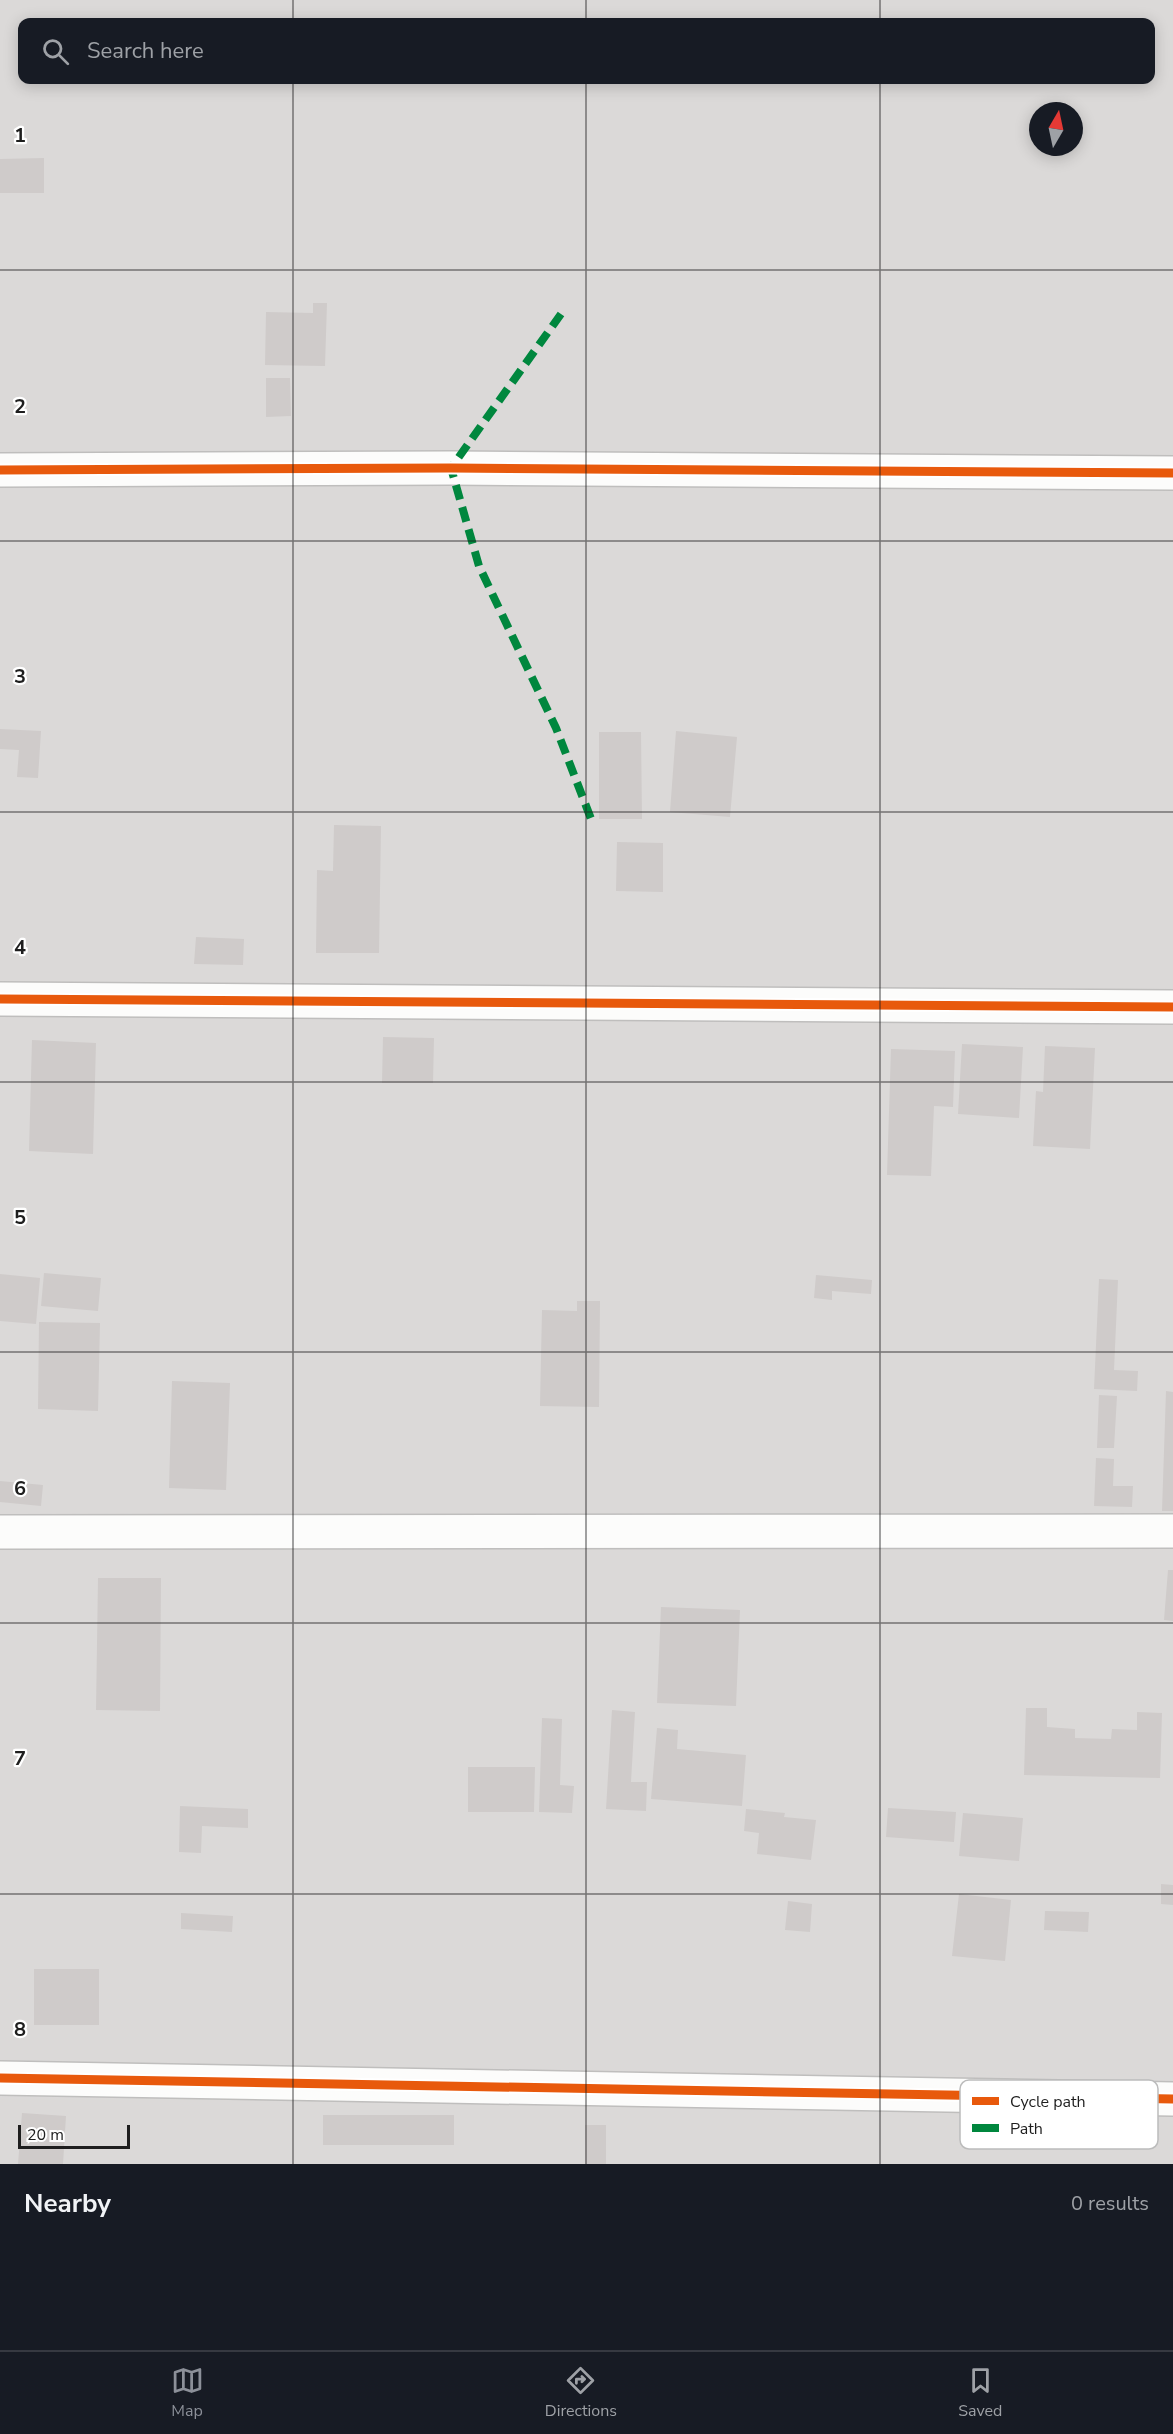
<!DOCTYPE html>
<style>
:root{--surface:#171b24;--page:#242831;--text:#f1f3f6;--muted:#9ea1a6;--line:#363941;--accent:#8c9099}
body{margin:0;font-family:"Nunito Sans",sans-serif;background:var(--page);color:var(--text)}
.compass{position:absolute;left:1029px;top:102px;width:54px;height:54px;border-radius:50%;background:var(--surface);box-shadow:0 3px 15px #0003;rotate:9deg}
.scale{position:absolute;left:18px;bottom:15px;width:112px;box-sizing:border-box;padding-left:6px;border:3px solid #1e1e1e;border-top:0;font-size:16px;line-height:21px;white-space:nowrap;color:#1e1e1e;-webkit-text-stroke:4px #fff;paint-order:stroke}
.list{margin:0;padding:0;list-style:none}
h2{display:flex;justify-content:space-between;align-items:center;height:78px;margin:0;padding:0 24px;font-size:26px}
h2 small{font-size:20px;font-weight:400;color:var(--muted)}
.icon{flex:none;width:33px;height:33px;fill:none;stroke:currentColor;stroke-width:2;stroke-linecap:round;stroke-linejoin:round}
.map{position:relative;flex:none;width:1173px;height:2164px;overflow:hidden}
.search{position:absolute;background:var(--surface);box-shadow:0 3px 15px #0003;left:18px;right:18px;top:18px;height:66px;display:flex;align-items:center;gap:15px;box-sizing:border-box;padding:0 21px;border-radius:12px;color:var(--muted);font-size:22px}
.sheet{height:186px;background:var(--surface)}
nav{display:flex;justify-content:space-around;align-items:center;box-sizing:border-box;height:84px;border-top:2px solid var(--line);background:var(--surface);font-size:16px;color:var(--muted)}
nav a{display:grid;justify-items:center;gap:3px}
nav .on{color:var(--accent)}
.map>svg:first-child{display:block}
.residential{fill:#dbd9d8;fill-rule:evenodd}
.building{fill:#cfcbca}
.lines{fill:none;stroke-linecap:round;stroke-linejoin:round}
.minor-casing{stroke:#bfbebd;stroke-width:36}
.minor{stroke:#fcfcfb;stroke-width:33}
.quiet{stroke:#00873e;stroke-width:8;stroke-dasharray:15 8;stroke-linecap:butt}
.cycleway-casing{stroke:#fff;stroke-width:13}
.cycleway{stroke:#e8590c;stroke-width:9}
.grid{fill:none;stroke:#1e1e1e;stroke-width:1.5;stroke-opacity:0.55}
.key{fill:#fff;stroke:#bcbcbc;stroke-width:1.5}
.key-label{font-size:16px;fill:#1e1e1e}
.grid-label{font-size:20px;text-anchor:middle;font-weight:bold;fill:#1e1e1e;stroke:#fff;stroke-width:4.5;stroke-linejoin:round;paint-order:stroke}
</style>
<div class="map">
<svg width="1173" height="2164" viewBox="0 0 1173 2164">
<rect width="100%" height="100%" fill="#ece9e7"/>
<path class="residential" d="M 0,0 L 1173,0 L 1173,2164 L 0,2164 ZM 22,22 L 1150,22 L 1150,80 L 22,80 ZM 1038,111 L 1074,111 L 1074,147 L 1038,147 Z"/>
<path class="building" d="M 44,158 L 44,193 L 0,193 L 0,159 Z
M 313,303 L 327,303 L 325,366 L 265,365 L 266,312 L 313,313 Z
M 266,378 L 290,378 L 291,416 L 266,417 Z
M 0,729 L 41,731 L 38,778 L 17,777 L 19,750 L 0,749 Z
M 676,731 L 737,737 L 730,817 L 670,812 Z
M 599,732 L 641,732 L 642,819 L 599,819 Z
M 334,825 L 381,826 L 379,953 L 316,953 L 317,870 L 333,871 Z
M 617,842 L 663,843 L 663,892 L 616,891 Z
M 196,937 L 244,939 L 243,965 L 194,964 Z
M 383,1037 L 434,1038 L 433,1083 L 382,1083 Z
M 32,1040 L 96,1043 L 93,1154 L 29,1151 Z
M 962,1044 L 1023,1047 L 1019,1118 L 958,1114 Z
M 1045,1046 L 1095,1048 L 1090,1149 L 1033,1146 L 1036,1091 L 1043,1092 Z
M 891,1049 L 955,1051 L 953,1107 L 934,1106 L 931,1176 L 887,1175 Z
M 44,1273 L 101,1278 L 98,1311 L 41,1306 Z
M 0,1274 L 40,1278 L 36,1324 L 0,1321 Z
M 816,1275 L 872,1280 L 871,1294 L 832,1291 L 832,1300 L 814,1298 Z
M 1099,1279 L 1118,1280 L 1114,1370 L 1138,1371 L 1137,1391 L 1094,1389 Z
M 577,1301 L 600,1301 L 599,1407 L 540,1406 L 542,1310 L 577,1311 Z
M 39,1322 L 100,1323 L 98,1411 L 38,1409 Z
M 172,1381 L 230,1383 L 226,1490 L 169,1488 Z
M 1166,1391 L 1173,1392 L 1173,1511 L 1162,1511 Z
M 1099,1395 L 1117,1396 L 1114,1448 L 1097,1448 Z
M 1096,1458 L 1114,1459 L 1113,1486 L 1133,1486 L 1132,1507 L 1094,1506 Z
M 0,1481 L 43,1485 L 41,1506 L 0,1502 Z
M 1168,1570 L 1173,1570 L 1173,1621 L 1164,1620 Z
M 98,1578 L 161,1578 L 160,1711 L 96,1710 Z
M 661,1607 L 740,1610 L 736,1706 L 657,1703 Z
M 1026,1708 L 1047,1708 L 1047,1727 L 1075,1729 L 1075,1738 L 1111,1739 L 1112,1729 L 1137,1730 L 1137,1712 L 1162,1713 L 1160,1778 L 1024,1775 Z
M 612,1710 L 635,1712 L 631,1782 L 647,1782 L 646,1811 L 606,1809 Z
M 542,1718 L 562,1719 L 560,1785 L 574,1786 L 572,1813 L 539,1812 Z
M 657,1728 L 678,1730 L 677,1749 L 746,1755 L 742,1806 L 651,1799 Z
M 468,1767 L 535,1767 L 534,1812 L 468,1812 Z
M 180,1806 L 248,1809 L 248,1828 L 202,1826 L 201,1853 L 179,1852 Z
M 888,1808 L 956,1812 L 954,1842 L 886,1837 Z
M 746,1809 L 785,1813 L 784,1817 L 816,1820 L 811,1860 L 757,1854 L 759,1833 L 744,1831 Z
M 963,1813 L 1023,1818 L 1019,1861 L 959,1856 Z
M 1161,1884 L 1173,1885 L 1173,1905 L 1161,1904 Z
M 959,1894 L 1011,1900 L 1005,1961 L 952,1956 Z
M 788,1901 L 812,1904 L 810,1932 L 785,1930 Z
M 1045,1911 L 1089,1912 L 1088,1932 L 1044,1930 Z
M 181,1913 L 233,1916 L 232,1932 L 181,1929 Z
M 34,1969 L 99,1969 L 99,2025 L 34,2025 Z
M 22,2113 L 66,2116 L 63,2164 L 18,2164 Z
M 323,2115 L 454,2115 L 454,2145 L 323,2145 Z
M 585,2125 L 606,2125 L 606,2164 L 585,2164 Z"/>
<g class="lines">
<defs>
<path id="minor" d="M 0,470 L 451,468 L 1173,473
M 0,999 L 1173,1007
M 0,1532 L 1173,1531
M 0,2078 L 1173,2099"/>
</defs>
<use href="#minor" class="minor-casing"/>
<use href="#minor" class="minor"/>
<path class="quiet" d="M 561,314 L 451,468 L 479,566 L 556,728 L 593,824"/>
<defs>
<path id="cycleway" d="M 0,470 L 451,468 L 1173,473
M 0,999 L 1173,1007
M 0,2078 L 1173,2099"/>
</defs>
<use href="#cycleway" class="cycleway-casing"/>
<use href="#cycleway" class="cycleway"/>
</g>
<path class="grid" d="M 293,0 L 293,22M 586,0 L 586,22M 880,0 L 880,22M 293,80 L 293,2164M 586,80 L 586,2164M 880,80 L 880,2164M 0,270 L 1173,270M 0,541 L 1173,541M 0,812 L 1173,812M 0,1082 L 1173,1082M 0,1352 L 1173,1352M 0,1623 L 1173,1623M 0,1894 L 1173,1894"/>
<rect x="960" y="2080" width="198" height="69" rx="9" class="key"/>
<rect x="972" y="2097" width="27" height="8" fill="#e8590c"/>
<rect x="972" y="2124" width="27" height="8" fill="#00873e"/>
<g class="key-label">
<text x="1010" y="2107">Cycle path</text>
<text x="1010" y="2134">Path</text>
</g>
<g class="grid-label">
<text x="20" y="142">1</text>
<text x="20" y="413">2</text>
<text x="20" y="683">3</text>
<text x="20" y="954">4</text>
<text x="20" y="1224">5</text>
<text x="20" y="1495">6</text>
<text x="20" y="1765">7</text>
<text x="20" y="2036">8</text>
</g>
</svg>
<svg class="compass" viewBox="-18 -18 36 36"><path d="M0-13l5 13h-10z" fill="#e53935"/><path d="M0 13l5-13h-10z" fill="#9ea1a6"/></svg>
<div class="scale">20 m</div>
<div class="search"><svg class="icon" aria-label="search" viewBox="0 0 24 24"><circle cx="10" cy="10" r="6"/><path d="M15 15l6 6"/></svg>Search here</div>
</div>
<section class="sheet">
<h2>Nearby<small>0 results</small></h2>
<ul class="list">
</ul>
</section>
<nav>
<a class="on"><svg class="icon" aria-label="map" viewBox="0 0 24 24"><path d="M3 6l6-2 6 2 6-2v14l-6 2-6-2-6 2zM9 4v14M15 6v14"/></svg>Map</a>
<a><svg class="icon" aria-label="directions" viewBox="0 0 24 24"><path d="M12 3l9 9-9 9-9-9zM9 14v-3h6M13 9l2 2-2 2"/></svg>Directions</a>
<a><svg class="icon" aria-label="saved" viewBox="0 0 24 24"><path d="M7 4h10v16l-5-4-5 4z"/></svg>Saved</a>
</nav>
